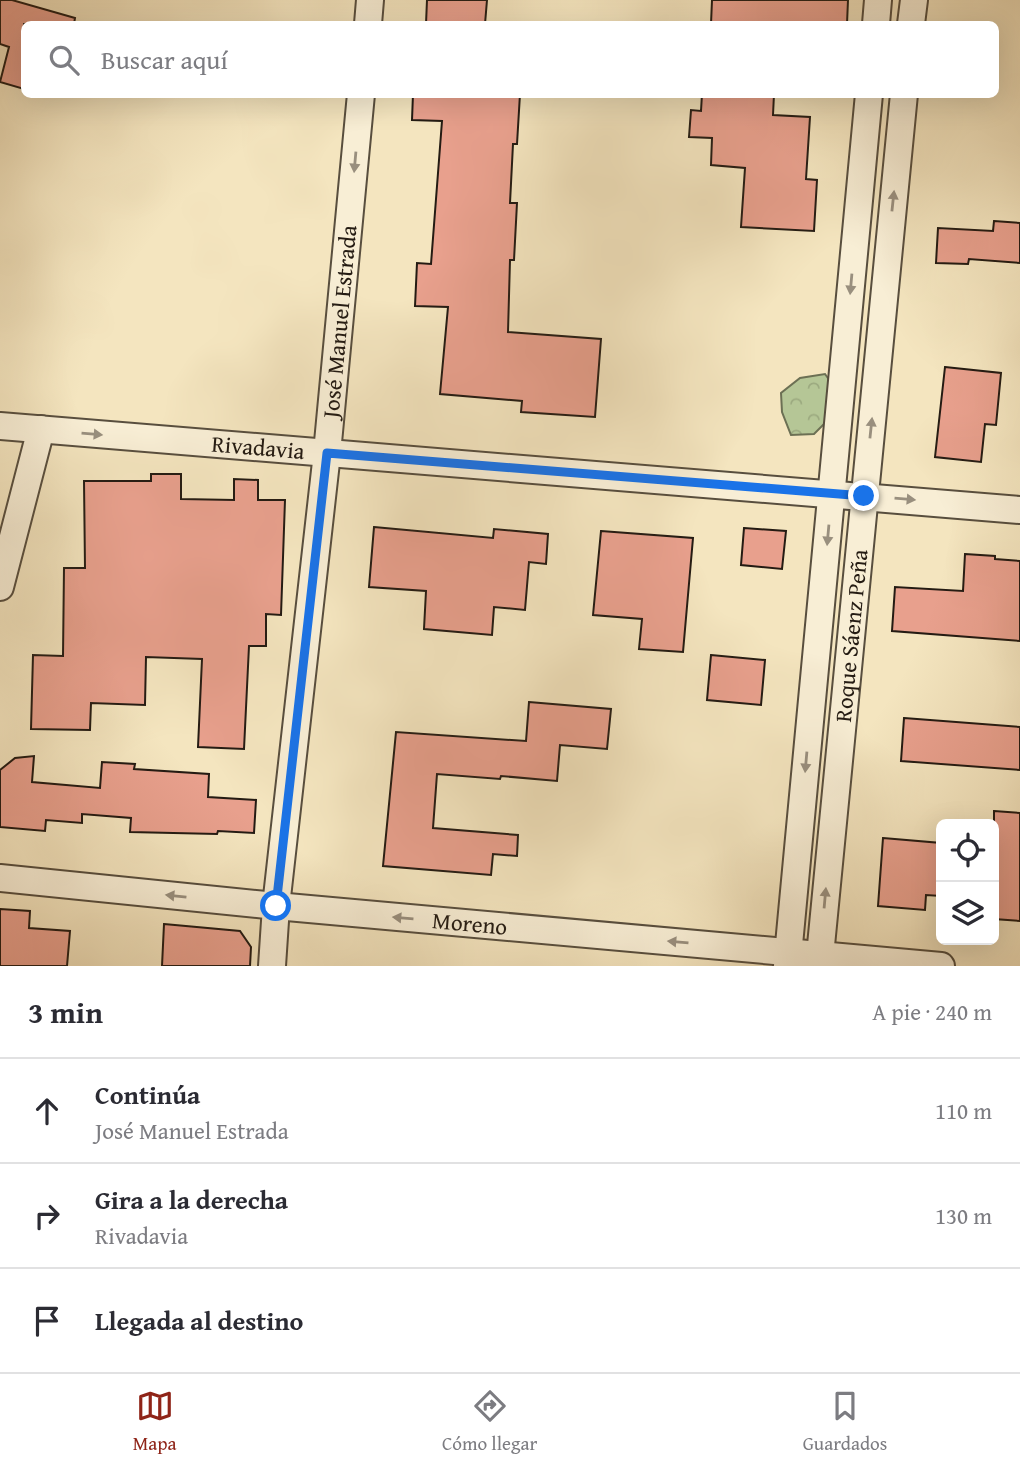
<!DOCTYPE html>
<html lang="es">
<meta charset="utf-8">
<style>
:root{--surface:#fff;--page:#f2f2f3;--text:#2b2b33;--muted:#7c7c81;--line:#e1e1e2;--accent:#8f2418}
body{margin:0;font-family:"Gentium Book Plus",serif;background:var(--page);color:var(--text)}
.controls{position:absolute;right:21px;bottom:21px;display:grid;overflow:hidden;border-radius:10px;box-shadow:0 7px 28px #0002}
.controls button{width:63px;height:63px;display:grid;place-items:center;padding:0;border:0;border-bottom:2px solid var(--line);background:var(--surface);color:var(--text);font:35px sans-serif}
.stop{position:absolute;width:21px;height:21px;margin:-16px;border:5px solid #1a73e8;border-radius:50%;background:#fff}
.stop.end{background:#1a73e8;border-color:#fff;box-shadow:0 2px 7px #0008}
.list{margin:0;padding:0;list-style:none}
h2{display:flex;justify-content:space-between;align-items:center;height:91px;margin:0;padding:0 28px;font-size:30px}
h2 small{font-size:23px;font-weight:400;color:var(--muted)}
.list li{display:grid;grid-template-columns:46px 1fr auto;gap:21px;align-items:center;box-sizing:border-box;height:105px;padding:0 28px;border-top:2px solid var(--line)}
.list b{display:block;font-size:26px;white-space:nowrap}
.list p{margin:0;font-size:23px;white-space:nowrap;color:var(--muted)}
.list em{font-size:23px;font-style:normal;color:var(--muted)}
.icon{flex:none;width:38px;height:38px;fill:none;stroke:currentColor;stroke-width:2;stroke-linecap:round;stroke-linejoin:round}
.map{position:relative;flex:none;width:1020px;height:966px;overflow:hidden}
.search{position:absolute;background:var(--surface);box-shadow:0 7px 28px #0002;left:21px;right:21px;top:21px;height:77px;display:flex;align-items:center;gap:18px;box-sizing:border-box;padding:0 24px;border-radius:10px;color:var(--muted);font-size:26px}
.sheet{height:406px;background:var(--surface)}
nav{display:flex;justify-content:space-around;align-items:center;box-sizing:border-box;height:98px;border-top:2px solid var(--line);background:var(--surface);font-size:19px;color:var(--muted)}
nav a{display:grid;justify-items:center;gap:4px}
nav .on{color:var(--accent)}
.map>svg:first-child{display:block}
.forest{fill:url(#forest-crowns);stroke:#6c7054;stroke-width:2}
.building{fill:#e8a08d;stroke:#241b13;stroke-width:2}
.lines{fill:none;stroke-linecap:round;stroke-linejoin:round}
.street-casing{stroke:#584e3e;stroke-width:30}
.street{stroke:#f8eed5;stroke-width:26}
.oneway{fill:#998f7e}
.route{stroke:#1a73e8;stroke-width:9}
.labels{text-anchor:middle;stroke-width:6;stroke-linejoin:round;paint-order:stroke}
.street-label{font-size:23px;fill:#241b13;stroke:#f8eed5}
</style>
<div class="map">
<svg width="1020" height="966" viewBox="0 0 1020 966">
<defs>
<pattern id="forest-crowns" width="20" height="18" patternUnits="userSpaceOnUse" patternTransform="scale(1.75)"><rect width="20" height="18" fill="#b5c696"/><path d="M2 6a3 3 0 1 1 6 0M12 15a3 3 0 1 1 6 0" fill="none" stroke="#9caa80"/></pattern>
</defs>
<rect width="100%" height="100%" fill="#f4e5bf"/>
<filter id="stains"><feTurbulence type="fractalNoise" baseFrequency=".00286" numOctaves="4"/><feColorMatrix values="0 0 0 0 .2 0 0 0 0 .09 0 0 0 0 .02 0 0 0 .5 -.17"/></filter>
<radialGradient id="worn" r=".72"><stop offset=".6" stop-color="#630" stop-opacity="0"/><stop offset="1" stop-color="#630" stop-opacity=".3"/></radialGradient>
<path class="forest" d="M 825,374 L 838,392 L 833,415 L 814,434 L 791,435 L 782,412 L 781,393 L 800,378 Z"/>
<path class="building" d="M 0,0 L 12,0 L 75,18 L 74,24 L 24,24 L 24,89 L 0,82 L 9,47 L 0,44 Z
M 427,0 L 487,0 L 485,24 L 426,24 Z
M 712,0 L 848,0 L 847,24 L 711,24 Z
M 413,94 L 520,94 L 517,144 L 513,144 L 510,203 L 517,203 L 514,260 L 510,260 L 508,332 L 601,339 L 595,417 L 521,412 L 522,401 L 440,394 L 448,307 L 415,306 L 417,263 L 431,264 L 442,121 L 412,120 Z
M 702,94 L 774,94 L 773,115 L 810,117 L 806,179 L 817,180 L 814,231 L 741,227 L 745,168 L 711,165 L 712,138 L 689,137 L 691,110 L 701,111 Z
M 994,221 L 1020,223 L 1020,263 L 969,259 L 968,264 L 936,263 L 938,228 L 993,231 Z
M 945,367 L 1001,373 L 996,425 L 985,424 L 981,462 L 935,457 Z
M 151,474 L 181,474 L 181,499 L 234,500 L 234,479 L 258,480 L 258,500 L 285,500 L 281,615 L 266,614 L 266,646 L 249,646 L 244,749 L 198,747 L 202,659 L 146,657 L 145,705 L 91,703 L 90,730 L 31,729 L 33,655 L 63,656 L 64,568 L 85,568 L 84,481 L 151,481 Z
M 374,527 L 493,538 L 494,529 L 548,534 L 546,564 L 529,562 L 525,610 L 494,607 L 492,635 L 424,629 L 426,591 L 369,587 Z
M 744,528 L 786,531 L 782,569 L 741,565 Z
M 601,531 L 693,538 L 683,652 L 639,649 L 642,619 L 593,615 Z
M 965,554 L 995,556 L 995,559 L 1020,561 L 1020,641 L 892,631 L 895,587 L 963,591 Z
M 711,655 L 765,660 L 761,705 L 707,700 Z
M 529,702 L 611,709 L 607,749 L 560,745 L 557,781 L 501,776 L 500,779 L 437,774 L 433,828 L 518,835 L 517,856 L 493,854 L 491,875 L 383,866 L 396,732 L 526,741 Z
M 904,718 L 1020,727 L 1020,770 L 901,761 Z
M 34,756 L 32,782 L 100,788 L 102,762 L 135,764 L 134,769 L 209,774 L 208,797 L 256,800 L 254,833 L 218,831 L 217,834 L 130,832 L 131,818 L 82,814 L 82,823 L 46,820 L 45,831 L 0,827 L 0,770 L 15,758 Z
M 994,811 L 1020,813 L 1020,921 L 994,919 Z
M 883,838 L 941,843 L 941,896 L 926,895 L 925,910 L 878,906 Z
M 0,909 L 30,911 L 29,928 L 70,931 L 67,966 L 0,966 Z
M 164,924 L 240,931 L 251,947 L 250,966 L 162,966 Z"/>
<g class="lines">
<defs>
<g id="street">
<path d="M 368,24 L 370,0"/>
<path d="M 876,24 L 878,0"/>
<path d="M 911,24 L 914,0"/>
<path id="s1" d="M 0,426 L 1020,510"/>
<path d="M 0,587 L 41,429"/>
<path id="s2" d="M 0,878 L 276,906 L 941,966"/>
<path id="s3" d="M 272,966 L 276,906 L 327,453 L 361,94"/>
<path d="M 787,966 L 869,94"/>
<path id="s4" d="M 819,966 L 904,94"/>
</g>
</defs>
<use href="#street" class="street-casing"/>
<use href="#street" class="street"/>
</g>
<defs><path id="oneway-solid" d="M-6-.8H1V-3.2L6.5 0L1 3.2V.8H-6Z" transform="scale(1.75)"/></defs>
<g class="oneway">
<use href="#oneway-solid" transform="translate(355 162) rotate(95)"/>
<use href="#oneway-solid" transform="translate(893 201) rotate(-84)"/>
<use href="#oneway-solid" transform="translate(851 284) rotate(95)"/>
<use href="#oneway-solid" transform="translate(871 428) rotate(-84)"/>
<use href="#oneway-solid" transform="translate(92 434) rotate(5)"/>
<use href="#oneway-solid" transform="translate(905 499) rotate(5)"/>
<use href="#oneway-solid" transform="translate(828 535) rotate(95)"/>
<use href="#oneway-solid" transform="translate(806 762) rotate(95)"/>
<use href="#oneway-solid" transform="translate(176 896) rotate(-174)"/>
<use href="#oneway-solid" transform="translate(825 898) rotate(-85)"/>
<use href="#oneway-solid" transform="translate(403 918) rotate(-175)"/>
<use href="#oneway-solid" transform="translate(678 942) rotate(-175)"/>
</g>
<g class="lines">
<path class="route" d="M 276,906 L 327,453 L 864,496"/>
</g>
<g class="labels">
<g class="street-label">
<text dy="8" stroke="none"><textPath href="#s3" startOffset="648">José Manuel Estrada</textPath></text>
<text dy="8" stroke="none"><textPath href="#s1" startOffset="259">Rivadavia</textPath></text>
<text dy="8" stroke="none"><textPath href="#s4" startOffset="332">Roque Sáenz Peña</textPath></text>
<text dy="8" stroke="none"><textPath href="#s2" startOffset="472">Moreno</textPath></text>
</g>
</g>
<rect width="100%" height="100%" filter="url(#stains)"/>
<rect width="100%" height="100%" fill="url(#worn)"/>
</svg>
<div class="controls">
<button><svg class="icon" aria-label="locate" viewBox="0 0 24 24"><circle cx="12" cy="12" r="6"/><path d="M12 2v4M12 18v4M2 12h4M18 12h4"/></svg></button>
<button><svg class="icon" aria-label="layers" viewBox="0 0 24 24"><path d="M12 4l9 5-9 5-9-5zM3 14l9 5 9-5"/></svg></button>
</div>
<div class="stop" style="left:276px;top:906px"></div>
<div class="stop end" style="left:864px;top:496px"></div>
<div class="search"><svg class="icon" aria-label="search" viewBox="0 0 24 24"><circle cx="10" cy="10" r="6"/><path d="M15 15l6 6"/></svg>Buscar aquí</div>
</div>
<section class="sheet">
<h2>3 min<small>A pie · 240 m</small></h2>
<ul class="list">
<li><svg class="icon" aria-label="ahead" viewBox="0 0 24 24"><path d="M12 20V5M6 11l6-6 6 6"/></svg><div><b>Continúa</b><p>José Manuel Estrada</p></div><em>110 m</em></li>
<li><svg class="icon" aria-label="right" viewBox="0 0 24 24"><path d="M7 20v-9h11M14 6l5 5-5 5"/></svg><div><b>Gira a la derecha</b><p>Rivadavia</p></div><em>130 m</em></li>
<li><svg class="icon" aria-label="arrive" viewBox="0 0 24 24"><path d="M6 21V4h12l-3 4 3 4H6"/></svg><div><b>Llegada al destino</b></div></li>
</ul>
</section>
<nav>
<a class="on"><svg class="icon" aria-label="map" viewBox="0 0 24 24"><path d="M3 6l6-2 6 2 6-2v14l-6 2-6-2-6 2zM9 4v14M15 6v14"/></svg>Mapa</a>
<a><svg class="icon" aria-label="directions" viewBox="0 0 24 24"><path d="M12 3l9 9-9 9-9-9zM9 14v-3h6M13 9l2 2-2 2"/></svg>Cómo llegar</a>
<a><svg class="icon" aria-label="saved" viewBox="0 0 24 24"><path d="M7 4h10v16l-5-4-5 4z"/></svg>Guardados</a>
</nav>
